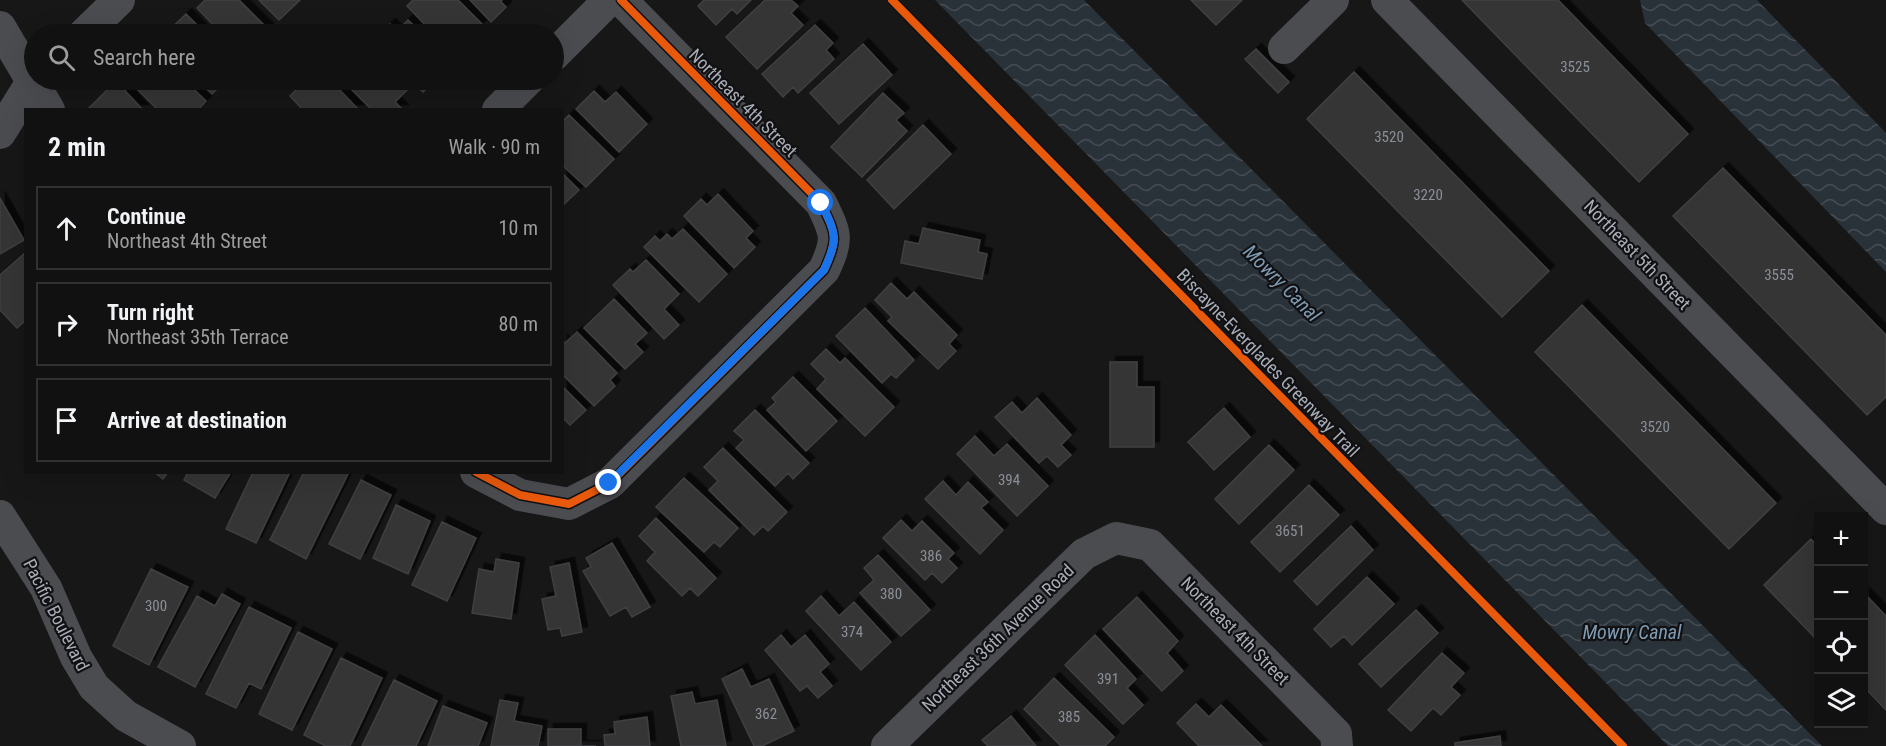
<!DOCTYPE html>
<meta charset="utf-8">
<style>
:root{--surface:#111;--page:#1a1a1a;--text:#f1f3f6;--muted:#9c9d9f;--line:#303131}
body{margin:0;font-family:"Roboto Condensed",sans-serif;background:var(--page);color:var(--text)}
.controls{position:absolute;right:18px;bottom:18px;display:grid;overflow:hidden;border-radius:0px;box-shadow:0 6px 24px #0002}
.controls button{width:54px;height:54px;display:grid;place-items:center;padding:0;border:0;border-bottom:2px solid var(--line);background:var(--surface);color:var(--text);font:30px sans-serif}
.stop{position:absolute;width:18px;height:18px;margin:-14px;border:4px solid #1a73e8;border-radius:50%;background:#fff}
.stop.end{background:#1a73e8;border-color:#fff;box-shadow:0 2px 6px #0008}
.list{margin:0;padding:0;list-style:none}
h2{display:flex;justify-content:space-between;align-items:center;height:78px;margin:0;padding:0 24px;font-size:26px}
h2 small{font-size:20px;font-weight:400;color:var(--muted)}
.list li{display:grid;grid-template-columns:39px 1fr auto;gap:18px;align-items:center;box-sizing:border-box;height:84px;margin:0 12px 12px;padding:0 12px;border:2px solid var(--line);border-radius:0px}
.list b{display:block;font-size:22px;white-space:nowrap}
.list p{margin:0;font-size:20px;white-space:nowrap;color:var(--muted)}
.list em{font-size:20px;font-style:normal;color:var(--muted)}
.icon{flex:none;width:33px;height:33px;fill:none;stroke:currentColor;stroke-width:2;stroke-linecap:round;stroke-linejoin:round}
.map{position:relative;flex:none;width:1886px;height:746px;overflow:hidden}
.search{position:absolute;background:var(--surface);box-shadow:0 6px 24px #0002;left:24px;top:24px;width:540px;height:66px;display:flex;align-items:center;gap:15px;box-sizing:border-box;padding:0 21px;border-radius:33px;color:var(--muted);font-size:22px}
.panel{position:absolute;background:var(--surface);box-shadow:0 6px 24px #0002;left:24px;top:108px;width:540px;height:366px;border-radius:0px}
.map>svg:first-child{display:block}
.water{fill:url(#water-waves)}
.building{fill:#353536;stroke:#3f4043;stroke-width:1.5;filter:url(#shadow)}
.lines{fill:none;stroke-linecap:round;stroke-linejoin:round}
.minor{stroke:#4b4c50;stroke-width:32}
.cycleway-casing{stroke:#111113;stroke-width:11}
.cycleway{stroke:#e8590c;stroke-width:8}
.route{stroke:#1a73e8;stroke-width:8}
.labels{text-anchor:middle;stroke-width:4.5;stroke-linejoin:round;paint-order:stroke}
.number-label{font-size:15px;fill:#8b8f98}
.street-label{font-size:18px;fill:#a8adb8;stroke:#111113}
.water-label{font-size:20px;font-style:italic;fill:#7f9bb3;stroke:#111113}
</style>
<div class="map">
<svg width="1886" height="746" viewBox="0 0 1886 746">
<defs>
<pattern id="water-waves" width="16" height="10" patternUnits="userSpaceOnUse" patternTransform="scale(1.5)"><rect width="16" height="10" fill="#2a3239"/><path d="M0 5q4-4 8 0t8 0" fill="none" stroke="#464d54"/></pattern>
<filter id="shadow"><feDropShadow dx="5.5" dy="-5.5" stdDeviation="0" flood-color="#0009"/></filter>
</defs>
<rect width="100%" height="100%" fill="#171717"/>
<path class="water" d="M 935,0 L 1084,0 L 1822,746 L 1668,746 Z
M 1640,0 L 1757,0 L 1886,133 L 1886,272 L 1645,23 Z"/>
<path class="building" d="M 205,0 L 239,0 L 270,31 L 267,34 L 222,34 L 197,8 Z
M 259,0 L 300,0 L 279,20 Z
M 413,0 L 458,0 L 482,24 L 475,31 L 478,34 L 434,34 L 407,6 Z
M 470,0 L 502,0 L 501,2 L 506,7 L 491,22 Z
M 704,0 L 751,0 L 737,14 L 732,9 L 716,25 L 698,6 Z
M 765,0 L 791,0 L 798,6 L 791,13 L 803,25 L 757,69 L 726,37 Z
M 1191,0 L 1242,0 L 1216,25 Z
M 1462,0 L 1558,0 L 1688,134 L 1639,182 Z
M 186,14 L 206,34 L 165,34 Z
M 408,20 L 423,34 L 380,34 L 390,24 L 397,31 Z
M 815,25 L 833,43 L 826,50 L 834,59 L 798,93 L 793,87 L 783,97 L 762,74 Z
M 863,44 L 892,75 L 839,124 L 810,93 Z
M 1256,49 L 1289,82 L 1278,93 L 1245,59 Z
M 1354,72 L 1549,271 L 1502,317 L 1307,119 Z
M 128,80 L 184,80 L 206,101 L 198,110 L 158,110 Z
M 197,80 L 226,80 L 212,94 Z
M 306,80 L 330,80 L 359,110 L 303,110 L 290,96 Z
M 346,80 L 398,80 L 408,89 L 395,102 L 403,110 L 372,110 L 344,82 Z
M 411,80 L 435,80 L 423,92 Z
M 116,81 L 143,110 L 87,110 Z
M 594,91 L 605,102 L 616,92 L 647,124 L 619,152 L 576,109 Z
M 883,93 L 904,113 L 896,120 L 907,131 L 862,177 L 831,147 Z
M 569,115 L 614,159 L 586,187 L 562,165 L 562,122 Z
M 923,125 L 951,154 L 894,209 L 867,180 Z
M 1723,168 L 1886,335 L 1886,397 L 1867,415 L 1673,216 Z
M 562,173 L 579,190 L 562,206 Z
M 718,194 L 753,231 L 746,238 L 755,247 L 734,268 L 684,216 L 701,199 L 707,205 Z
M 0,198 L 24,240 L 0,254 Z
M 923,228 L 980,240 L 978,252 L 987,254 L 982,279 L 901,263 L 905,241 L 919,244 Z
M 683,229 L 727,274 L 699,302 L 644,247 L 655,236 L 660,241 L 667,234 L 672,239 Z
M 26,252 L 26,320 L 17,328 L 0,310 L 0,275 Z
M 646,260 L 679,294 L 664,309 L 679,325 L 664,339 L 613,285 L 630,269 L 633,272 Z
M 891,283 L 907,299 L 914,292 L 957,335 L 949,344 L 956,351 L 938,369 L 888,321 L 892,317 L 875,300 Z
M 614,299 L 647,333 L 635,344 L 643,352 L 625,369 L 584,328 Z
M 1582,305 L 1776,503 L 1729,549 L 1535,352 Z
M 865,308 L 914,360 L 896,378 L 891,374 L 882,383 L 836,336 Z
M 577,332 L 617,373 L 610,380 L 615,386 L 594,406 L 562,374 L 562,340 L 565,343 Z
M 826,349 L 840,363 L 845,358 L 894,407 L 865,436 L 817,389 L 826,379 L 811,364 Z
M 1110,362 L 1137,362 L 1137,387 L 1154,387 L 1154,447 L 1110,447 Z
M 793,377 L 837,421 L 806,451 L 767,410 L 776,402 L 772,398 Z
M 562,386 L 586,410 L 570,425 L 562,417 Z
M 1037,398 L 1071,435 L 1061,445 L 1071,455 L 1058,467 L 1047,456 L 1039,463 L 995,417 L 1012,402 L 1022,413 Z
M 1224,408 L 1250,437 L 1214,470 L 1188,442 Z
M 755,410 L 809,463 L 793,479 L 788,473 L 775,486 L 736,448 L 744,440 L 734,431 Z
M 975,436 L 994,456 L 1007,444 L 1048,486 L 1017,516 L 957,454 Z
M 1269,445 L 1294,470 L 1239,524 L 1215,499 Z
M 723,448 L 787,512 L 768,531 L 763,526 L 754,535 L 709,490 L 718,481 L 704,467 Z
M 154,472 L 168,472 L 163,479 Z
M 188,472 L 231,472 L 215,498 L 184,480 Z
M 253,472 L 290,472 L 256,543 L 226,529 Z
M 304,472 L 349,472 L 306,559 L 270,540 Z
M 684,478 L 738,528 L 720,547 L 714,542 L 704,552 L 656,507 Z
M 361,480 L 391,495 L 360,559 L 329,544 Z
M 943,481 L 956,495 L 968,482 L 988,502 L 981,508 L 1003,530 L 980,554 L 925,499 Z
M 1309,485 L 1339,515 L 1280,572 L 1251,542 Z
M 396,505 L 430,521 L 408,574 L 373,558 Z
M 656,518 L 716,578 L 698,596 L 690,588 L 682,596 L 647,561 L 655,552 L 639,536 Z
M 901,520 L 912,531 L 922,521 L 954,553 L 948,559 L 957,568 L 942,583 L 932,573 L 925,580 L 883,538 Z
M 442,522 L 476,538 L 447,601 L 412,585 Z
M 1351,526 L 1373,550 L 1317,605 L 1294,581 Z
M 1811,539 L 1818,547 L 1818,641 L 1764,585 Z
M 612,543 L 650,607 L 632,617 L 626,607 L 610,616 L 583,571 L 591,567 L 586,558 Z
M 878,555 L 930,610 L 901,636 L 860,593 L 874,580 L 864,568 Z
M 496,559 L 519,563 L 511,619 L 472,613 L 479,569 L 494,572 Z
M 569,563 L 582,632 L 562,636 L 560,628 L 548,630 L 542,599 L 556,596 L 550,567 Z
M 151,569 L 188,587 L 149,665 L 113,646 Z
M 1367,577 L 1394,604 L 1352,645 L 1344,636 L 1331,647 L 1314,629 Z
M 1864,593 L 1886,616 L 1886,710 L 1864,687 Z
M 222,594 L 240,604 L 195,687 L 158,667 L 197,596 L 215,606 Z
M 821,596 L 839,616 L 854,602 L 891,642 L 861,670 L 806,611 Z
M 1137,597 L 1178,641 L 1167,653 L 1183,671 L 1162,691 L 1103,629 Z
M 249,607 L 291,628 L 261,689 L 249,683 L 236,708 L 206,694 Z
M 1416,610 L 1438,633 L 1381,687 L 1359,664 Z
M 298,632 L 332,649 L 292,730 L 259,714 Z
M 781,635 L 791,647 L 805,635 L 829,664 L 820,672 L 832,686 L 818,698 L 807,686 L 800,691 L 765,650 Z
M 1095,635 L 1136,679 L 1127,688 L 1143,705 L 1123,724 L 1065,665 Z
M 1442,653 L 1464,673 L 1451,687 L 1460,695 L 1441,715 L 1433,708 L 1411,731 L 1388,710 Z
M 341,658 L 382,678 L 350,746 L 326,746 L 304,735 Z
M 742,669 L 751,687 L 769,679 L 794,731 L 762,746 L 754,746 L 722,679 Z
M 1054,678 L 1114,737 L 1105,746 L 1061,746 L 1024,709 Z
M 394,680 L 437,701 L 416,746 L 362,746 Z
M 692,692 L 695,704 L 717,700 L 726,746 L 681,746 L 671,696 Z
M 500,700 L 518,703 L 514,721 L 542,726 L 538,746 L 491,746 Z
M 1196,704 L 1209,717 L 1221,705 L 1262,746 L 1199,746 L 1177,723 Z
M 443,706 L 487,723 L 478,746 L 428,746 Z
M 1011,716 L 1036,746 L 988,746 L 982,740 Z
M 647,717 L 650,746 L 605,746 L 604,735 L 615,734 L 614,722 Z
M 548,729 L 581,729 L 581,746 L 596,746 L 548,746 Z
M 1500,736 L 1501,746 L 1455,746 L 1455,743 Z"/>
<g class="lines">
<path class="minor" d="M 1387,0 L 1886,509
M 0,27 L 49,110
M 84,34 L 119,0
M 1284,48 L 1333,0
M 554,55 L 609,0
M 498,110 L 528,80
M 0,133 L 33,80
M 476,472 L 520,495 L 569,504 L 610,483 L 824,270 C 839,238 836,234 821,203 L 621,0
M 0,516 L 46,588 L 76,657 L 94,687 L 126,716 L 180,746
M 887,746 L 1084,554 L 1116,538 L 1150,545 L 1336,734 L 1337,746"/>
<defs>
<path id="cycleway" d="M 892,0 L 1623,746
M 476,472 L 520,495 L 569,504 L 610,483 L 824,270 C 839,238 836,234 821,203 L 621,0"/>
</defs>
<use href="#cycleway" class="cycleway-casing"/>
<use href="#cycleway" class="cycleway"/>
</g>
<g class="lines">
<path class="route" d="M 609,483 L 824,270 C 839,238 836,234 821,203"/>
</g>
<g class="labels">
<g class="number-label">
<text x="1575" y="72">3525</text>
<text x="1389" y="142">3520</text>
<text x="1428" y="200">3220</text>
<text x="1779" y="280">3555</text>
<text x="1655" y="432">3520</text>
<text x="1009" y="485">394</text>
<text x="1290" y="536">3651</text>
<text x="931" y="561">386</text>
<text x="891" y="599">380</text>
<text x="156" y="611">300</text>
<text x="852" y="637">374</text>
<text x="1108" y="684">391</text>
<text x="766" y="719">362</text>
<text x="1069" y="722">385</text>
</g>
<g class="street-label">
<text transform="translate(743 103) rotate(45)" y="6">Northeast 4th Street</text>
<text transform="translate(1637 255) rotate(46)" y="6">Northeast 5th Street</text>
<text transform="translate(1268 363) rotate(46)" y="6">Biscayne-Everglades Greenway Trail</text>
<text transform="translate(56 615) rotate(63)" y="6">Pacific Boulevard</text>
<text transform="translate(1235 631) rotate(45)" y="6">Northeast 4th Street</text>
<text transform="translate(998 638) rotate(-44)" y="6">Northeast 36th Avenue Road</text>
</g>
<g class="water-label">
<text transform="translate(1282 283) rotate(45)" y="7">Mowry Canal</text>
<text x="1632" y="639">Mowry Canal</text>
</g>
</g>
</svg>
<div class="controls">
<button>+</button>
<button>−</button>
<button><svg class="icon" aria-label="locate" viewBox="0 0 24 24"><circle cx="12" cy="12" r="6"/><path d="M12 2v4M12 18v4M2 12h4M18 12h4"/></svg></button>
<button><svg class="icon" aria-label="layers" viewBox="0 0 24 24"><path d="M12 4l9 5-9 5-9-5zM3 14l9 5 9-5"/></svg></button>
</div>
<div class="stop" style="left:821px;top:203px"></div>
<div class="stop end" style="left:609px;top:483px"></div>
<div class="search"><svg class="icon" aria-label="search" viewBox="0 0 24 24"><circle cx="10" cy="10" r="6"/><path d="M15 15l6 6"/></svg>Search here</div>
<section class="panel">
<h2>2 min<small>Walk · 90 m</small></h2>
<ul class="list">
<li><svg class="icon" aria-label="ahead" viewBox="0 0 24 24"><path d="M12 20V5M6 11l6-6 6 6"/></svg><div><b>Continue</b><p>Northeast 4th Street</p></div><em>10 m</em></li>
<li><svg class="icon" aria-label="right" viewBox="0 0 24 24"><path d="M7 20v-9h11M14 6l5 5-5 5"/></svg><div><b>Turn right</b><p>Northeast 35th Terrace</p></div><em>80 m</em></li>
<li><svg class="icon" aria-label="arrive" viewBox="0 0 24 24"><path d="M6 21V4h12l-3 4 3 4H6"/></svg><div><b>Arrive at destination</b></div></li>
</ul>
</section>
</div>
